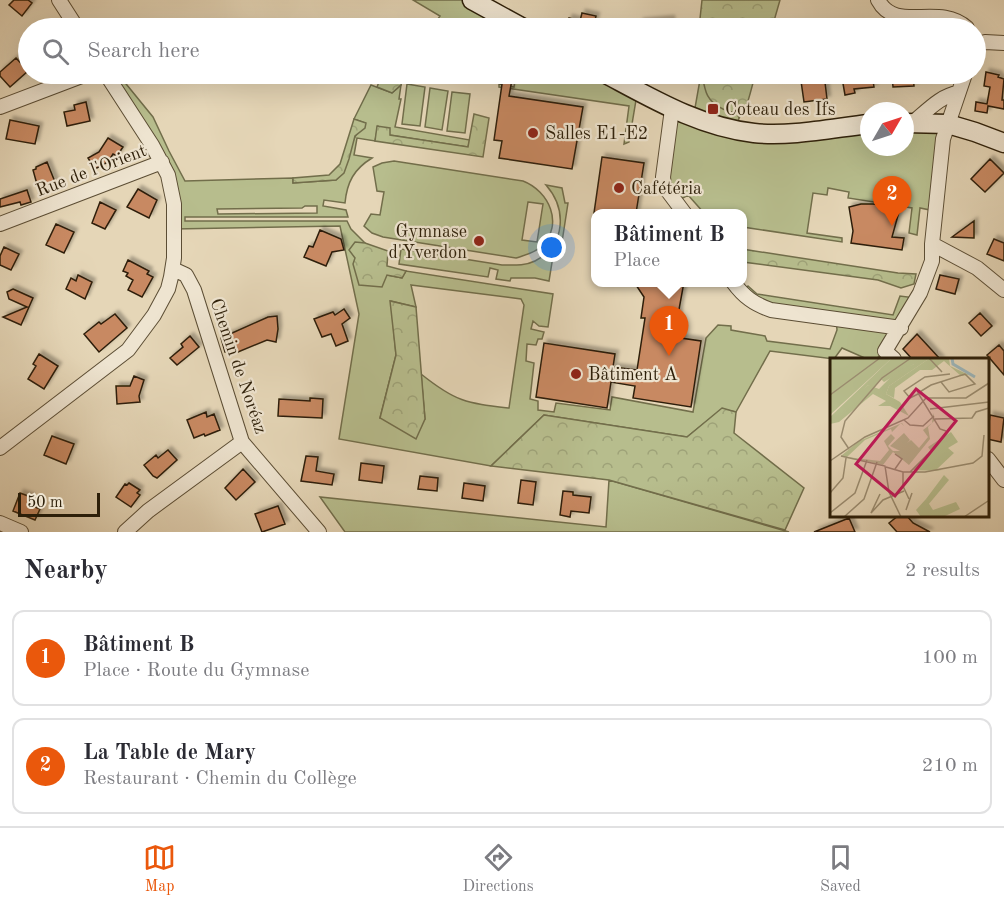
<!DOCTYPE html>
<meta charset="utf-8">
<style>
:root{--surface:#fff;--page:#f7f7f7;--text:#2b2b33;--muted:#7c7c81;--line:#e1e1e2;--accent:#ea580c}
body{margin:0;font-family:"Old Standard TT",serif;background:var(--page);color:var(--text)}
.compass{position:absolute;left:860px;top:102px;width:54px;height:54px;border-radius:50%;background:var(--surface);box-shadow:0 6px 24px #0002;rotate:51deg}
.scale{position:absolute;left:18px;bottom:15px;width:82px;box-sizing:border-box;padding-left:6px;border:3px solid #2d1f09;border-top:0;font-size:16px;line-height:21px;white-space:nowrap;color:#2d1f09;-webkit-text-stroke:4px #eee4d0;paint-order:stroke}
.you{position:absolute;left:552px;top:248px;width:21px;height:21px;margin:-15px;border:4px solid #fff;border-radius:50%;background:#1a73e8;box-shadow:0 0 0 9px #1a73e833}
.badge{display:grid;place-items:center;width:39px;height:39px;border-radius:50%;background:var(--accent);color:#fff;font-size:20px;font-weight:700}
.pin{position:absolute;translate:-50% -50px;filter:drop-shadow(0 2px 3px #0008)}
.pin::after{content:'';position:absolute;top:32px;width:21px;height:18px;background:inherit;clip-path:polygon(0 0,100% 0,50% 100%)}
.popup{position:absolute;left:591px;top:209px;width:156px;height:78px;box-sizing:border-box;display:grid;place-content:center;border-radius:12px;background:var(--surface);filter:drop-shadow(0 2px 4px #0005);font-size:20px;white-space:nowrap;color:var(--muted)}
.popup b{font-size:22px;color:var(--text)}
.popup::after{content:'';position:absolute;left:50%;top:100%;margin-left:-12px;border:12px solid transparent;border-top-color:var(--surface)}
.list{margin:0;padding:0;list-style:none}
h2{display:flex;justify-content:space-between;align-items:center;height:78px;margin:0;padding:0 24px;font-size:26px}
h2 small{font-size:20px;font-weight:400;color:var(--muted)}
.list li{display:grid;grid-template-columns:39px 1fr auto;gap:18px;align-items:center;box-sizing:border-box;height:96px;margin:0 12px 12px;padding:0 12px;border:2px solid var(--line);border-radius:12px}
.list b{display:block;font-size:22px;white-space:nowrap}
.list p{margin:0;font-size:20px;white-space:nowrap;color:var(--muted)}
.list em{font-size:20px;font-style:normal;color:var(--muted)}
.icon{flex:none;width:33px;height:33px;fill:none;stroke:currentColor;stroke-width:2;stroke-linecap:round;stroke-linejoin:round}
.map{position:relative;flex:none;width:1004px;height:532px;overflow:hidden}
.search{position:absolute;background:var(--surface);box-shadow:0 6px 24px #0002;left:18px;right:18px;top:18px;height:66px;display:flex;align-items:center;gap:15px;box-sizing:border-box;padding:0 21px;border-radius:33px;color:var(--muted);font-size:22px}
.sheet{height:294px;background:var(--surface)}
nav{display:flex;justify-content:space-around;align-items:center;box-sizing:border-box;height:84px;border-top:2px solid var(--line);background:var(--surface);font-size:16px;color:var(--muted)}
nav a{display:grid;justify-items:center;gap:3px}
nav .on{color:var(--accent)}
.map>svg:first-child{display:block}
.grass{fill:#b7bd8d;stroke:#726e4b;stroke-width:1.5;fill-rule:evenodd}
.forest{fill:url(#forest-crowns);stroke:#726e4b;stroke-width:1.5}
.building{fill:#c88962;stroke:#2d1f09;stroke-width:1.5;filter:url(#shadow)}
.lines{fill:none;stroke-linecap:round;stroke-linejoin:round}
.street-casing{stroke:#5b4d34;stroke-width:16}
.secondary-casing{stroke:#2d1f09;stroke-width:21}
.street{stroke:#eee4d0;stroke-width:14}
.secondary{stroke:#eee4d0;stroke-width:18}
.poi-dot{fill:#8f2418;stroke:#eee4d0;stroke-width:2}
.labels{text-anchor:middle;stroke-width:4.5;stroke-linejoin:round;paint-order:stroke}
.poi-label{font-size:18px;fill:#2d1f09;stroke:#eee4d0;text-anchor:start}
.street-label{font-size:18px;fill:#2d1f09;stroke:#eee4d0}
.inset-river{fill:none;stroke:#9cb6bb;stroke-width:3}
.inset-road{fill:none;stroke:#9b8d71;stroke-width:1.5}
.view{fill:#c2185b;fill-opacity:0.15;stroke:#c2185b;stroke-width:3}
.inset-edge{fill:none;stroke:#2d1f09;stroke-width:3}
</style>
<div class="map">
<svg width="1004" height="532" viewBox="0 0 1004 532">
<defs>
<pattern id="forest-crowns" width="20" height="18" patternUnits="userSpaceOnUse" patternTransform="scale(1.5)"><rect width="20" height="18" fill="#b7bd8d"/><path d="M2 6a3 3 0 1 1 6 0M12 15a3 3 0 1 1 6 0" fill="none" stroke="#9ea278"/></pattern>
<filter id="shadow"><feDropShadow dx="3.5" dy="-3.5" stdDeviation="1.5" flood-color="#0004"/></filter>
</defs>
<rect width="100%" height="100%" fill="#e5d6b7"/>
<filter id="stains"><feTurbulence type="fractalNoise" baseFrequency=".00333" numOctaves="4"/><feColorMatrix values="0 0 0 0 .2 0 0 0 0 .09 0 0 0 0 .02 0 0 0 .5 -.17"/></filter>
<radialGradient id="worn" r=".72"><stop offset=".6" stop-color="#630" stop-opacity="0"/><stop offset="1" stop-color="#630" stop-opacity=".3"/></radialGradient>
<path class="grass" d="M 413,0 L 472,0 L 523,28 L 432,28 L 440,16 Z
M 106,74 L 118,74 L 153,117 L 169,151 L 185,181 L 293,178 L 293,183 L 336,180 C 352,165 346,151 356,135 C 358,131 362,127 365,123 L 354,119 L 371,85 L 392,93 L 401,85 L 399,99 L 401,99 L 395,127 L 470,140 L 468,147 L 389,135 L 378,126 L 375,141 L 357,138 L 354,155 L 372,158 C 354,169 347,182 345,203 L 324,200 L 323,206 L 346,210 L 348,217 L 185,217 L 185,221 L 347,221 L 351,229 L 365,243 L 363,244 L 387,275 L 402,278 L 406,271 L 553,294 L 548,327 L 539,326 L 533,321 L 531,329 L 544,332 L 542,339 L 538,339 L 536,345 L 527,344 L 526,361 L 534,363 L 530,399 L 538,401 L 538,410 L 554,412 L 556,403 L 610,410 L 612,397 L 693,412 L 706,338 L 718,325 L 731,326 L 731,330 L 765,336 L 767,341 L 830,349 L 837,330 L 836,318 L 771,310 L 741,293 L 748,286 L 757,294 L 893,315 L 900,296 L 916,298 L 885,351 L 876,359 L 867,359 L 842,348 L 834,359 L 770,351 L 736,412 L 722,409 L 687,437 L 544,415 L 491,466 L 339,439 L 359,314 L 340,226 L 174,229 L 173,192 ZM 305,206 L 317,206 L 317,213 L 218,214 L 217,209 L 302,208 ZM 411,285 L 521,299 L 524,305 L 509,408 C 466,403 456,402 421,374 L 425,419 L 380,418 L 396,355 L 391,301 L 416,307 Z
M 516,74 L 606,74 L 637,94 L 629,142 L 624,144 L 629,106 L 499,87 L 499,84 L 514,87 Z
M 701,74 L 737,112 L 739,118 L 736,130 L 869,124 L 869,147 L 905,147 L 905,123 L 948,124 L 935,211 L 920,208 L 917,235 L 909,233 L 912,208 L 848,198 L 849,192 L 828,188 L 827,195 L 813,193 L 807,233 L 842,238 L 842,242 L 743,227 L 742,214 L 704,213 L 688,195 L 676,202 L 664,186 L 672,120 L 695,108 Z
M 407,84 L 425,87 L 420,126 L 402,124 Z
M 430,88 L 448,91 L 442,130 L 425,127 Z
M 452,92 L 470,94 L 465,133 L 447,131 Z
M 394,161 L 523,181 C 549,191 564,224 542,246 C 535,253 525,255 516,258 L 383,237 L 372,233 L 364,226 L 371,214 L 380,215 L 384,192 L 377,191 L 373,167 L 382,163 ZM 528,202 L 543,204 L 537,242 L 522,240 Z
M 546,185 L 562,188 L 565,203 L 568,203 L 562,242 L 554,250 L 549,281 L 535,278 L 511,278 L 510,281 L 496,279 L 498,270 L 490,268 L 488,277 L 399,264 L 401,249 L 502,265 C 513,265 525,266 535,261 C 566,245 567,209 546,185 Z
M 609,480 L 789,532 L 345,532 L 320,497 L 606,527 Z"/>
<path class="forest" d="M 702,0 L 780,0 L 772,28 L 699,28 Z
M 382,74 L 404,74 L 401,85 L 392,93 L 377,87 Z
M 702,74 L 756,74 C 750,89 750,104 739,118 L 737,112 C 731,113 729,111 723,109 C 706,101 705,91 702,74 Z
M 474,114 L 489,118 L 483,157 L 375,141 L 377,126 L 390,128 L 390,135 L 468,147 Z
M 354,119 L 366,123 L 365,128 L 355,136 L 349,159 L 344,173 L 336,180 L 293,183 L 293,178 L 329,175 L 340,164 Z
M 355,242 L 365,243 L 388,251 L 387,266 L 406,271 L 402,278 L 387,275 L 382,287 L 359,285 L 353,264 L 355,258 L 349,250 Z
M 742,249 L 898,273 L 916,274 L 914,284 L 901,288 L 878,280 L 743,262 Z
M 390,301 L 416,307 L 425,419 L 416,439 L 380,418 L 396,355 Z
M 722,408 L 736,412 L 734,433 L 804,488 L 785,530 L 609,480 L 491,466 L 544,415 L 687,437 Z"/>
<path class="building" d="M 14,0 L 28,0 L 32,3 L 22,16 L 9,5 Z
M 582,13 L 596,16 L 594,24 L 597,25 L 597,28 L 566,28 L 569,18 L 580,21 Z
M 671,19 L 672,28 L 641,28 L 640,22 Z
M 16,58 L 28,71 L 10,87 L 0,76 L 0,72 Z
M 986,72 L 999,75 L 998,77 L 1004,79 L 1002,100 L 1004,100 L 1004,109 L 988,106 L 987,113 L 975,111 L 976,102 L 987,104 L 990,87 L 984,86 Z
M 472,74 L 513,74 L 509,96 L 583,107 L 572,169 L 499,158 L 502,141 L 494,140 L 502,84 L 472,78 Z
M 800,74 L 824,74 L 827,99 L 804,102 Z
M 872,74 L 874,87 L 854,89 L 855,93 L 845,95 L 842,78 Z
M 892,74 L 913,74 L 914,86 L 893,87 Z
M 86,102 L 90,121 L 67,126 L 64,112 L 75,110 L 74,105 Z
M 10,120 L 39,126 L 35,144 L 6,139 Z
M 108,138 L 123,147 L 117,156 L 113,154 L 108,162 L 95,169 L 88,158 L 99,152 Z
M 602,157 L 644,163 L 636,213 L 594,213 Z
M 990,159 L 1004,173 L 985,192 L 971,179 Z
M 47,162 L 55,182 L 38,188 L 33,170 L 36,169 L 36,167 Z
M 138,189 L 157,200 L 149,218 L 127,207 Z
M 27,190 L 31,202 L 21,205 L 20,202 L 0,207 L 0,199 Z
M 100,202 L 116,210 L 105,229 L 92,223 Z
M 861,204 L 873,204 L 900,208 L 892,237 L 904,238 L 902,250 L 851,243 L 853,231 L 849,207 Z
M 974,221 L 974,238 L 952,237 Z
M 56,224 L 74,232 L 64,253 L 46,245 Z
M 320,230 L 341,239 L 344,250 L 332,252 L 326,266 L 304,257 L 309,246 L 313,247 Z
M 994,239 L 1004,243 L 1004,261 L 987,254 Z
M 4,247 L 19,254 L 11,270 L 0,265 L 0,256 Z
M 128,260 L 149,271 L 147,274 L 153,277 L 142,297 L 128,290 L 133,280 L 126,276 L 128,273 L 123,271 Z
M 78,275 L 92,282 L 85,299 L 66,289 L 71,278 L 76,281 Z
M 940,275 L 959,279 L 955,294 L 936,289 Z
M 634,282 L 684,282 L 674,337 L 701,341 L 691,407 L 633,398 L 635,386 L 611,382 L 607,408 L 536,397 L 544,343 L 615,354 L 613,367 L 637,370 L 645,318 L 641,318 L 644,297 Z
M 13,289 L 33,298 L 21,325 L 3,317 L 27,307 L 9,299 L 7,292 Z
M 344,309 L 350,318 L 342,324 L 348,341 L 336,346 L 331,334 L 322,337 L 314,319 L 333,312 L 335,315 Z
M 980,313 L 992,326 L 981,336 L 969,323 Z
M 115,314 L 127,328 L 99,352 L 84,334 L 99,322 L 101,324 Z
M 277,316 L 278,329 L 276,342 L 267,340 L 238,352 L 225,352 L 221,338 L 268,317 Z
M 917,334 L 941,360 L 913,360 L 903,349 Z
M 190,336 L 199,347 L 177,365 L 170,358 L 183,347 L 181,344 Z
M 999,345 L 1004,351 L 1004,375 L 987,355 Z
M 39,354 L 58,366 L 44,389 L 28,379 L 36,366 L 33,364 Z
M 134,376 L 144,380 L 139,396 L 140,402 L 117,404 L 116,386 L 130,386 Z
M 310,398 L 323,399 L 322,418 L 278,416 L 279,399 L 310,401 Z
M 206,412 L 207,417 L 214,414 L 220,430 L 205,436 L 204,434 L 194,438 L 187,420 Z
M 990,415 L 1004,418 L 1001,442 L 987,439 Z
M 52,436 L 74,444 L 66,464 L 44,455 Z
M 168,450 L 177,460 L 157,478 L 153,476 L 144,465 L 156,455 L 158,458 Z
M 306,456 L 318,457 L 316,471 L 334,474 L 332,485 L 301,481 Z
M 361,463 L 384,466 L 382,483 L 359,480 Z
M 243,469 L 255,482 L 236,500 L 225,488 Z
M 420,476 L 438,478 L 437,491 L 418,489 Z
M 521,480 L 536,482 L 533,505 L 518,503 Z
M 129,483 L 140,490 L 137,493 L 140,495 L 131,507 L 116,497 L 125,484 L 127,485 Z
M 464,483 L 485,486 L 483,501 L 462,498 Z
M 563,491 L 573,492 L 573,495 L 591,497 L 589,513 L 571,511 L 570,517 L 560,515 Z
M 20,493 L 31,497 L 28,504 L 40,509 L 35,520 L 13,511 Z
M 278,506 L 285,524 L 262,532 L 255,514 Z
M 898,516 L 907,516 L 913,523 L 930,532 L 897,532 L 889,523 Z
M 849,518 L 855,532 L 814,532 Z"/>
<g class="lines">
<defs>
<path id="street" d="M 59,0 L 77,28
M 878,0 C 896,34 938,2 967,28
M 976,46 L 985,42 L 1004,43
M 0,107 L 87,74
M 672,109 L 663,177 L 664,186 L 685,214
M 911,124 C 925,113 941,95 958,93
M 0,224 L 162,162
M 932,244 L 977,268 L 1004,290
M 173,269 L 186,275 L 194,290 L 242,442 L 319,532
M 733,282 C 744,297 754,304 771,310 L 901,328
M 894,359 L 885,351 L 920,293 L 932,261 L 932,244 L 943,139 L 965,74
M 0,448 L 128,350 L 154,315 L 168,289 L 171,277 L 174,258 L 174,204 L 168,175 L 152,145 L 106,74
M 988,459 L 1004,480
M 0,523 L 21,532
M 125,532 L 148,511 L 242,442"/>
<path id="secondary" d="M 472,0 L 523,28
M 606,74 C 653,99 700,127 754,133 C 790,137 833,128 869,124
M 905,123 L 948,124 L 975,132 L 1004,143"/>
</defs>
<use href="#street" class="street-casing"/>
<use href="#secondary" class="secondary-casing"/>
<use href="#street" class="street"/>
<use href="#secondary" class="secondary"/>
</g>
<g class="poi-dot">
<rect x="707" y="103" width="12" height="12" rx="3"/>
<circle cx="533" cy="133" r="6"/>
<circle cx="619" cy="188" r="6"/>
<circle cx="479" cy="241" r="6"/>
<circle cx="576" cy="374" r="6"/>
</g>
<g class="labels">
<g class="poi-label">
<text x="725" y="115">Coteau des Ifs</text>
<text x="545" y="139">Salles E1-E2</text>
<text x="631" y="194">Cafétéria</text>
<text x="467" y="237" text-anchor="end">Gymnase<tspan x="467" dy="21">d'Yverdon</tspan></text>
<text x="588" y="380">Bâtiment A</text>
</g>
<g class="street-label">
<text transform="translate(91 170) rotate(-21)" y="6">Rue de l'Orient</text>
<text transform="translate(239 366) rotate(71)" y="6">Chemin de Noréaz</text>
</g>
</g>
<g transform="translate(830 358)">
<rect width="159" height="159" fill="#e5d6b7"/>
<path d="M 62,0 L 84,0 L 84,6 L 54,24 L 51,21 L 43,30 L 38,27 L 21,43 L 0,59 ZM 100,0 L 119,0 L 120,8 L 139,17 L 131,18 L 114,3 L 102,12 L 90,12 L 65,30 L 64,40 L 56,36 L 59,28 ZM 103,55 L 105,62 L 98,69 L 100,81 L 79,107 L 63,94 L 53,107 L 11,98 L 29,83 L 72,65 L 74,68 L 71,65 L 62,74 L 61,71 L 35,82 L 17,99 L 50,103 L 59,92 L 54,83 L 61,76 L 65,80 L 58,88 L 63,93 L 70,93 L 60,88 L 74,75 L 80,82 L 77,85 L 81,82 L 89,90 L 98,79 L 93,72 L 102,65 ZM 121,74 L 128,84 L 118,90 L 124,95 L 106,112 L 112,113 L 82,112 L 101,93 L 98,89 ZM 114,117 L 119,122 L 98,147 L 96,141 Z" fill="#b7bd8d"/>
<path d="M 0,0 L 62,0 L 0,57 ZM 84,0 L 100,0 L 59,28 L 56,36 L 70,44 L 79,58 L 60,48 L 48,48 L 56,43 L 43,36 L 9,64 L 0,66 L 0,59 L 38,27 L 49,31 L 66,14 L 84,6 ZM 96,141 L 103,152 L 126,144 L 130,151 L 113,159 L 91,159 L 86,152 Z" fill="#b7bd8d"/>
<path d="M 0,0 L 46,0 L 0,34 Z" fill="#b7bd8d"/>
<path class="inset-river" d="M 122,0 L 123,6 L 145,19"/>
<path class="inset-road" d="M 99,0 L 112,14M 111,24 L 119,34 L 145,26 L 135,16 L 101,27 L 88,35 L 110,71 L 116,73M 88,36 L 80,40 L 74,33 L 95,19 L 120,16M 0,37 L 50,0M 100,51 L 159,44M 105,61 L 142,60 L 146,54 L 159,50M 74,62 L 80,67 L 93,68 L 104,58M 19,91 L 11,79 L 15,63 L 52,20 L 81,0M 65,96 L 72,101 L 65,111M 11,98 L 55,108 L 59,134 L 71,159M 0,103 L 35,79 L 78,60 L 96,40 L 136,40 L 159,25M 56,109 L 73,114 L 95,114 L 143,105 L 152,98 L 154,77M 73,114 L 73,128 L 79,141M 80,114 L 98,96M 0,135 L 13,120 L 16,100M 50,136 L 41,155 L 53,142 L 74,133M 76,152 L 82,135M 0,155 L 25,135 L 37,102M 14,159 L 34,141 L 47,104M 134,159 L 158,143"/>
<path class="view" d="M 86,31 L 126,63 L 65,138 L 26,106 Z"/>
<rect width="159" height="159" class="inset-edge"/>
</g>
<rect width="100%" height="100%" filter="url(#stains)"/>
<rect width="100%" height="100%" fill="url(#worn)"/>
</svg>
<svg class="compass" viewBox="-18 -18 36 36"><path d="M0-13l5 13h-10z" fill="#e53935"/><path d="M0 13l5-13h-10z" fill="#7c7c81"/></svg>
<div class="scale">50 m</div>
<div class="you"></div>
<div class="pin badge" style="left:669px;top:356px">1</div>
<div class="popup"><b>Bâtiment B</b>Place</div>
<div class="pin badge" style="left:892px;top:226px">2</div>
<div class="search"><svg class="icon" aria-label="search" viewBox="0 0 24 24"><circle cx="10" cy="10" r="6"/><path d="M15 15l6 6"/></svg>Search here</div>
</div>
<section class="sheet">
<h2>Nearby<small>2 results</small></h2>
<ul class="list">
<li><span class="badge">1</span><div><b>Bâtiment B</b><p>Place · Route du Gymnase</p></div><em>100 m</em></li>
<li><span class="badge">2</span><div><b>La Table de Mary</b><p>Restaurant · Chemin du Collège</p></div><em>210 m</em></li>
</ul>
</section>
<nav>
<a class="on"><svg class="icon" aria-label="map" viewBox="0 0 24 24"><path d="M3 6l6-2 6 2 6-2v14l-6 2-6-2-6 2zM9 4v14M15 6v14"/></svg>Map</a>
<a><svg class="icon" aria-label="directions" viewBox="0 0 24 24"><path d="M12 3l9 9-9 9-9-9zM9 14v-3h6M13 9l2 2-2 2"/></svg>Directions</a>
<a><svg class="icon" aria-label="saved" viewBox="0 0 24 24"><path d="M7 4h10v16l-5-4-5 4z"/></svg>Saved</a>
</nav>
